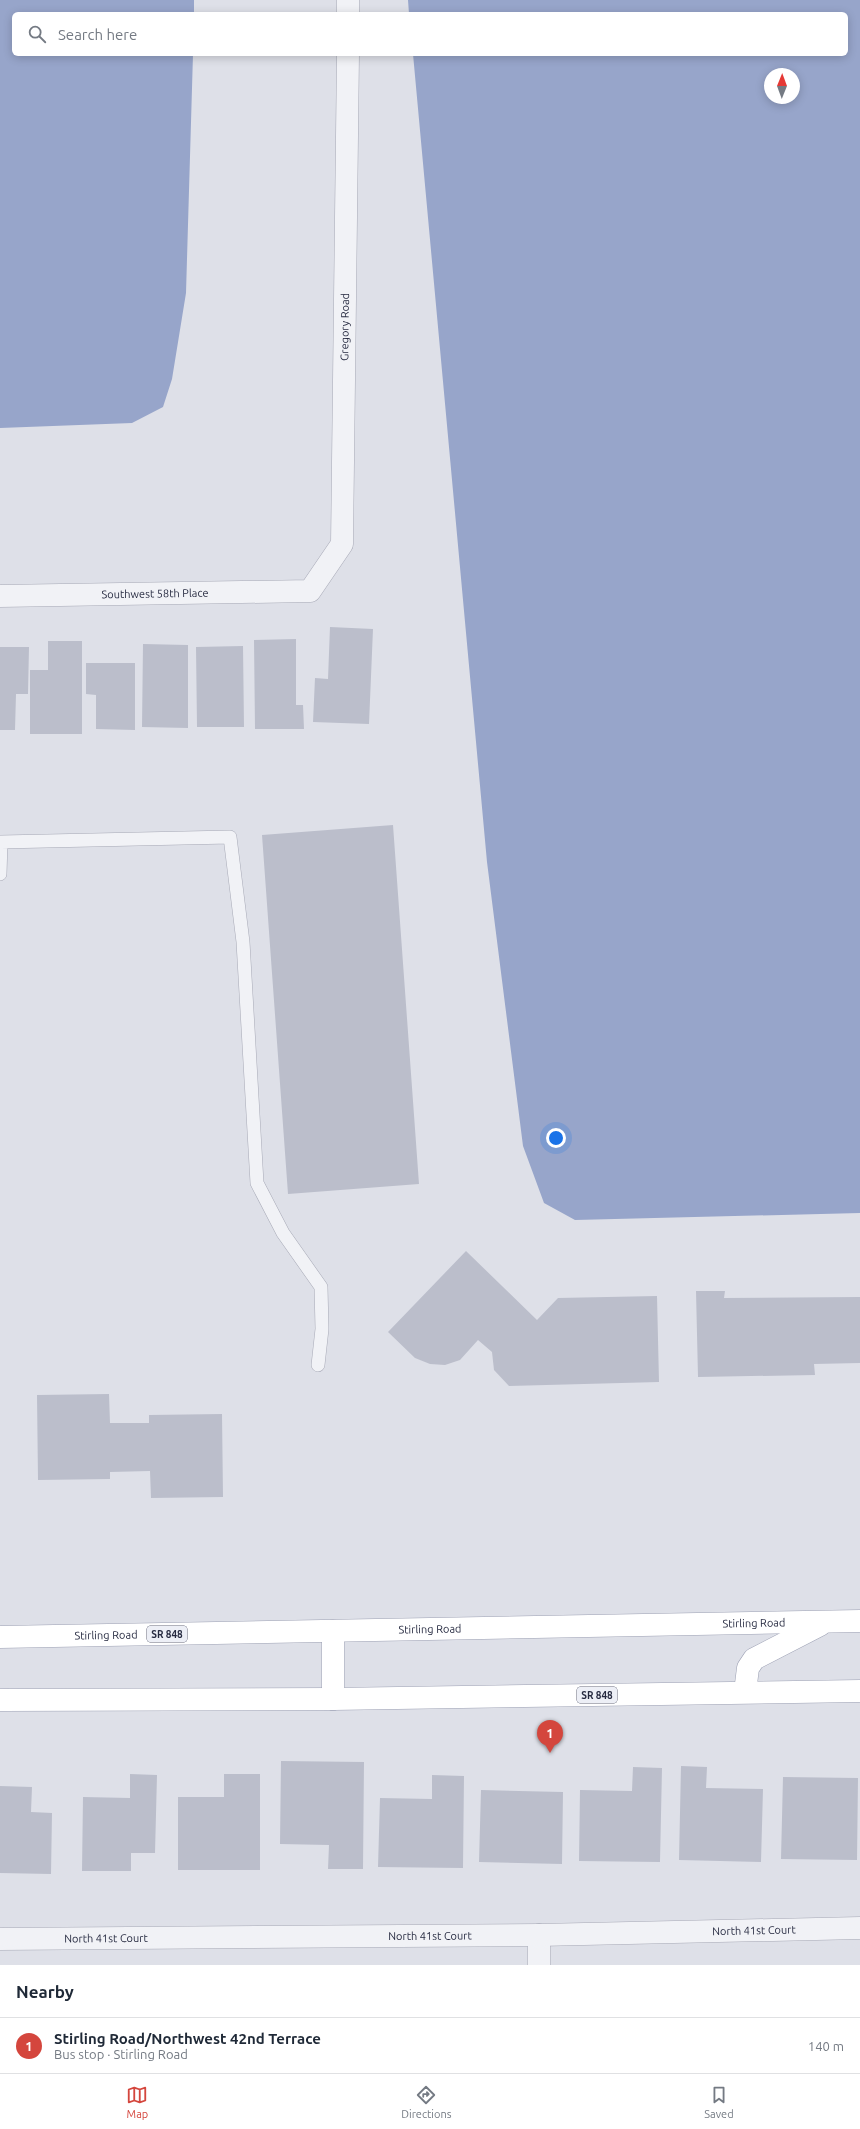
<!DOCTYPE html>
<meta charset="utf-8">
<style>
:root{--surface:#fff;--page:#f6f6f7;--text:#1f2937;--muted:#747a83;--line:#e0e1e3;--accent:#d4463d}
body{margin:0;font-family:Ubuntu,sans-serif;background:var(--page);color:var(--text)}
.compass{position:absolute;left:764px;top:68px;width:36px;height:36px;border-radius:50%;background:var(--surface);box-shadow:0 2px 10px #0003;rotate:1deg}
.you{position:absolute;left:556px;top:1138px;width:14px;height:14px;margin:-10px;border:3px solid #fff;border-radius:50%;background:#1a73e8;box-shadow:0 0 0 6px #1a73e833}
.badge{display:grid;place-items:center;width:26px;height:26px;border-radius:50%;background:var(--accent);color:#fff;font-size:13px;font-weight:700}
.pin{position:absolute;translate:-50% -33px;filter:drop-shadow(0 1px 2px #0008)}
.pin::after{content:'';position:absolute;top:21px;width:14px;height:12px;background:inherit;clip-path:polygon(0 0,100% 0,50% 100%)}
.list{margin:0;padding:0;list-style:none}
h2{display:flex;justify-content:space-between;align-items:center;height:52px;margin:0;padding:0 16px;font-size:17px}
h2 small{font-size:13px;font-weight:400;color:var(--muted)}
.list li{display:grid;grid-template-columns:26px 1fr auto;gap:12px;align-items:center;box-sizing:border-box;height:56px;padding:0 16px;border-top:1px solid var(--line)}
.list b{display:block;font-size:15px;white-space:nowrap}
.list p{margin:0;font-size:13px;white-space:nowrap;color:var(--muted)}
.list em{font-size:13px;font-style:normal;color:var(--muted)}
.icon{flex:none;width:22px;height:22px;fill:none;stroke:currentColor;stroke-width:2;stroke-linecap:round;stroke-linejoin:round}
.map{position:relative;flex:none;width:860px;height:1965px;overflow:hidden}
.search{position:absolute;background:var(--surface);box-shadow:0 2px 10px #0003;left:12px;right:12px;top:12px;height:44px;display:flex;align-items:center;gap:10px;box-sizing:border-box;padding:0 14px;border-radius:6px;color:var(--muted);font-size:15px}
.sheet{height:108px;background:var(--surface)}
nav{display:flex;justify-content:space-around;align-items:center;box-sizing:border-box;height:56px;border-top:1px solid var(--line);background:var(--surface);font-size:11px;color:var(--muted)}
nav a{display:grid;justify-items:center;gap:2px}
nav .on{color:var(--accent)}
.map>svg:first-child{display:block}
.water{fill:#97a5ca;fill-rule:evenodd}
.building{fill:#bbbecb}
.lines{fill:none;stroke-linecap:round;stroke-linejoin:round}
.lane-casing{stroke:#a7a9b6;stroke-width:14}
.street-casing{stroke:#a7a9b6;stroke-width:23}
.primary-casing{stroke:#9da1b4;stroke-width:23}
.lane{stroke:#f1f2f6;stroke-width:13}
.street{stroke:#f1f2f6;stroke-width:22}
.primary{stroke:#fff;stroke-width:22}
.labels{text-anchor:middle;stroke-width:3.5;stroke-linejoin:round;paint-order:stroke}
.shield{fill:#edeff6;stroke:#626577;stroke-width:1}
.shield-label{font-size:10px;font-weight:bold;fill:#262a40}
.street-label{font-size:11px;fill:#262a40;stroke:#edeff6}
</style>
<div class="map">
<svg width="860" height="1965" viewBox="0 0 860 1965">
<rect width="100%" height="100%" fill="#dee0e8"/>
<path class="water" d="M 0,0 L 194,0 L 194,14 L 14,14 L 14,54 L 193,54 L 186,293 L 172,379 L 163,407 L 132,423 L 0,428 Z
M 408,0 L 860,0 L 860,1213 L 575,1220 L 544,1203 L 523,1146 L 487,862 L 413,54 L 846,54 L 846,14 L 409,14 ZM 770,74 L 794,74 L 794,98 L 770,98 Z"/>
<path class="building" d="M 330,627 L 373,629 L 369,724 L 313,722 L 315,678 L 328,679 Z
M 296,639 L 296,705 L 303,705 L 304,729 L 255,729 L 254,640 Z
M 48,641 L 82,641 L 82,734 L 30,734 L 30,670 L 48,670 Z
M 143,644 L 188,645 L 188,728 L 142,727 Z
M 243,646 L 244,727 L 197,727 L 196,647 Z
M 0,647 L 29,647 L 28,694 L 16,694 L 15,730 L 0,730 Z
M 86,663 L 135,663 L 135,730 L 96,729 L 96,695 L 86,694 Z
M 393,825 L 419,1184 L 288,1194 L 262,835 Z
M 466,1251 L 537,1320 L 558,1298 L 657,1296 L 659,1382 L 509,1386 L 494,1370 L 492,1352 L 478,1340 L 460,1360 L 445,1365 L 430,1364 L 415,1358 L 388,1332 Z
M 696,1291 L 725,1291 L 724,1298 L 860,1297 L 860,1363 L 814,1364 L 815,1375 L 698,1377 Z
M 109,1394 L 110,1423 L 149,1423 L 149,1415 L 222,1414 L 223,1497 L 151,1498 L 150,1471 L 110,1472 L 110,1479 L 38,1480 L 37,1395 Z
M 281,1761 L 364,1762 L 363,1869 L 328,1869 L 329,1845 L 280,1844 Z
M 681,1766 L 707,1767 L 706,1788 L 763,1789 L 761,1862 L 679,1860 Z
M 633,1767 L 662,1768 L 660,1862 L 579,1861 L 580,1790 L 632,1791 Z
M 130,1774 L 157,1775 L 155,1853 L 131,1853 L 131,1871 L 82,1871 L 83,1797 L 130,1798 Z
M 224,1774 L 260,1774 L 260,1870 L 178,1870 L 178,1797 L 224,1797 Z
M 432,1775 L 464,1776 L 463,1868 L 378,1867 L 380,1798 L 432,1799 Z
M 783,1777 L 858,1778 L 857,1860 L 781,1859 Z
M 0,1786 L 32,1787 L 31,1812 L 52,1813 L 51,1874 L 0,1873 Z
M 481,1790 L 563,1792 L 562,1864 L 479,1862 Z"/>
<g class="lines">
<defs>
<path id="lane" d="M 0,874 L 1,842 L 230,837 L 243,942 L 257,1183 L 283,1233 L 321,1287 L 322,1329 L 318,1365"/>
<g id="street">
<path d="M 348,14 L 348,0"/>
<path id="s1" d="M 0,596 L 310,591 L 342,544 L 348,54"/>
<path d="M 539,1935 L 539,1965"/>
<path id="s2" d="M 0,1939 L 539,1935 L 860,1928"/>
</g>
<g id="primary">
<path d="M 333,1631 L 333,1699"/>
<path id="s3" d="M 0,1637 L 860,1621"/>
<path d="M 745,1692 L 748,1668 L 754,1659 L 820,1625"/>
<path d="M 0,1700 L 333,1699 L 860,1691"/>
</g>
</defs>
<use href="#lane" class="lane-casing"/>
<use href="#street" class="street-casing"/>
<use href="#primary" class="primary-casing"/>
<use href="#lane" class="lane"/>
<use href="#street" class="street"/>
<use href="#primary" class="primary"/>
</g>
<g class="labels">
<g class="shield">
<rect x="147" y="1626" width="40" height="16" rx="3"/>
<rect x="577" y="1687" width="40" height="16" rx="3"/>
</g>
<g class="shield-label">
<text x="167" y="1638">SR 848</text>
<text x="597" y="1699">SR 848</text>
</g>
<g class="street-label">
<text dy="4" stroke="none"><textPath href="#s1" startOffset="584">Gregory Road</textPath></text>
<text dy="4" stroke="none"><textPath href="#s1" startOffset="155">Southwest 58th Place</textPath></text>
<text dy="4" stroke="none"><textPath href="#s3" startOffset="754">Stirling Road</textPath></text>
<text dy="4" stroke="none"><textPath href="#s3" startOffset="430">Stirling Road</textPath></text>
<text dy="4" stroke="none"><textPath href="#s3" startOffset="106">Stirling Road</textPath></text>
<text dy="4" stroke="none"><textPath href="#s2" startOffset="754">North 41st Court</textPath></text>
<text dy="4" stroke="none"><textPath href="#s2" startOffset="430">North 41st Court</textPath></text>
<text dy="4" stroke="none"><textPath href="#s2" startOffset="106">North 41st Court</textPath></text>
</g>
</g>
</svg>
<svg class="compass" viewBox="-18 -18 36 36"><path d="M0-13l5 13h-10z" fill="#e53935"/><path d="M0 13l5-13h-10z" fill="#747a83"/></svg>
<div class="you"></div>
<div class="pin badge" style="left:550px;top:1753px">1</div>
<div class="search"><svg class="icon" aria-label="search" viewBox="0 0 24 24"><circle cx="10" cy="10" r="6"/><path d="M15 15l6 6"/></svg>Search here</div>
</div>
<section class="sheet">
<h2>Nearby<small></small></h2>
<ul class="list">
<li><span class="badge">1</span><div><b>Stirling Road/Northwest 42nd Terrace</b><p>Bus stop · Stirling Road</p></div><em>140 m</em></li>
</ul>
</section>
<nav>
<a class="on"><svg class="icon" aria-label="map" viewBox="0 0 24 24"><path d="M3 6l6-2 6 2 6-2v14l-6 2-6-2-6 2zM9 4v14M15 6v14"/></svg>Map</a>
<a><svg class="icon" aria-label="directions" viewBox="0 0 24 24"><path d="M12 3l9 9-9 9-9-9zM9 14v-3h6M13 9l2 2-2 2"/></svg>Directions</a>
<a><svg class="icon" aria-label="saved" viewBox="0 0 24 24"><path d="M7 4h10v16l-5-4-5 4z"/></svg>Saved</a>
</nav>
